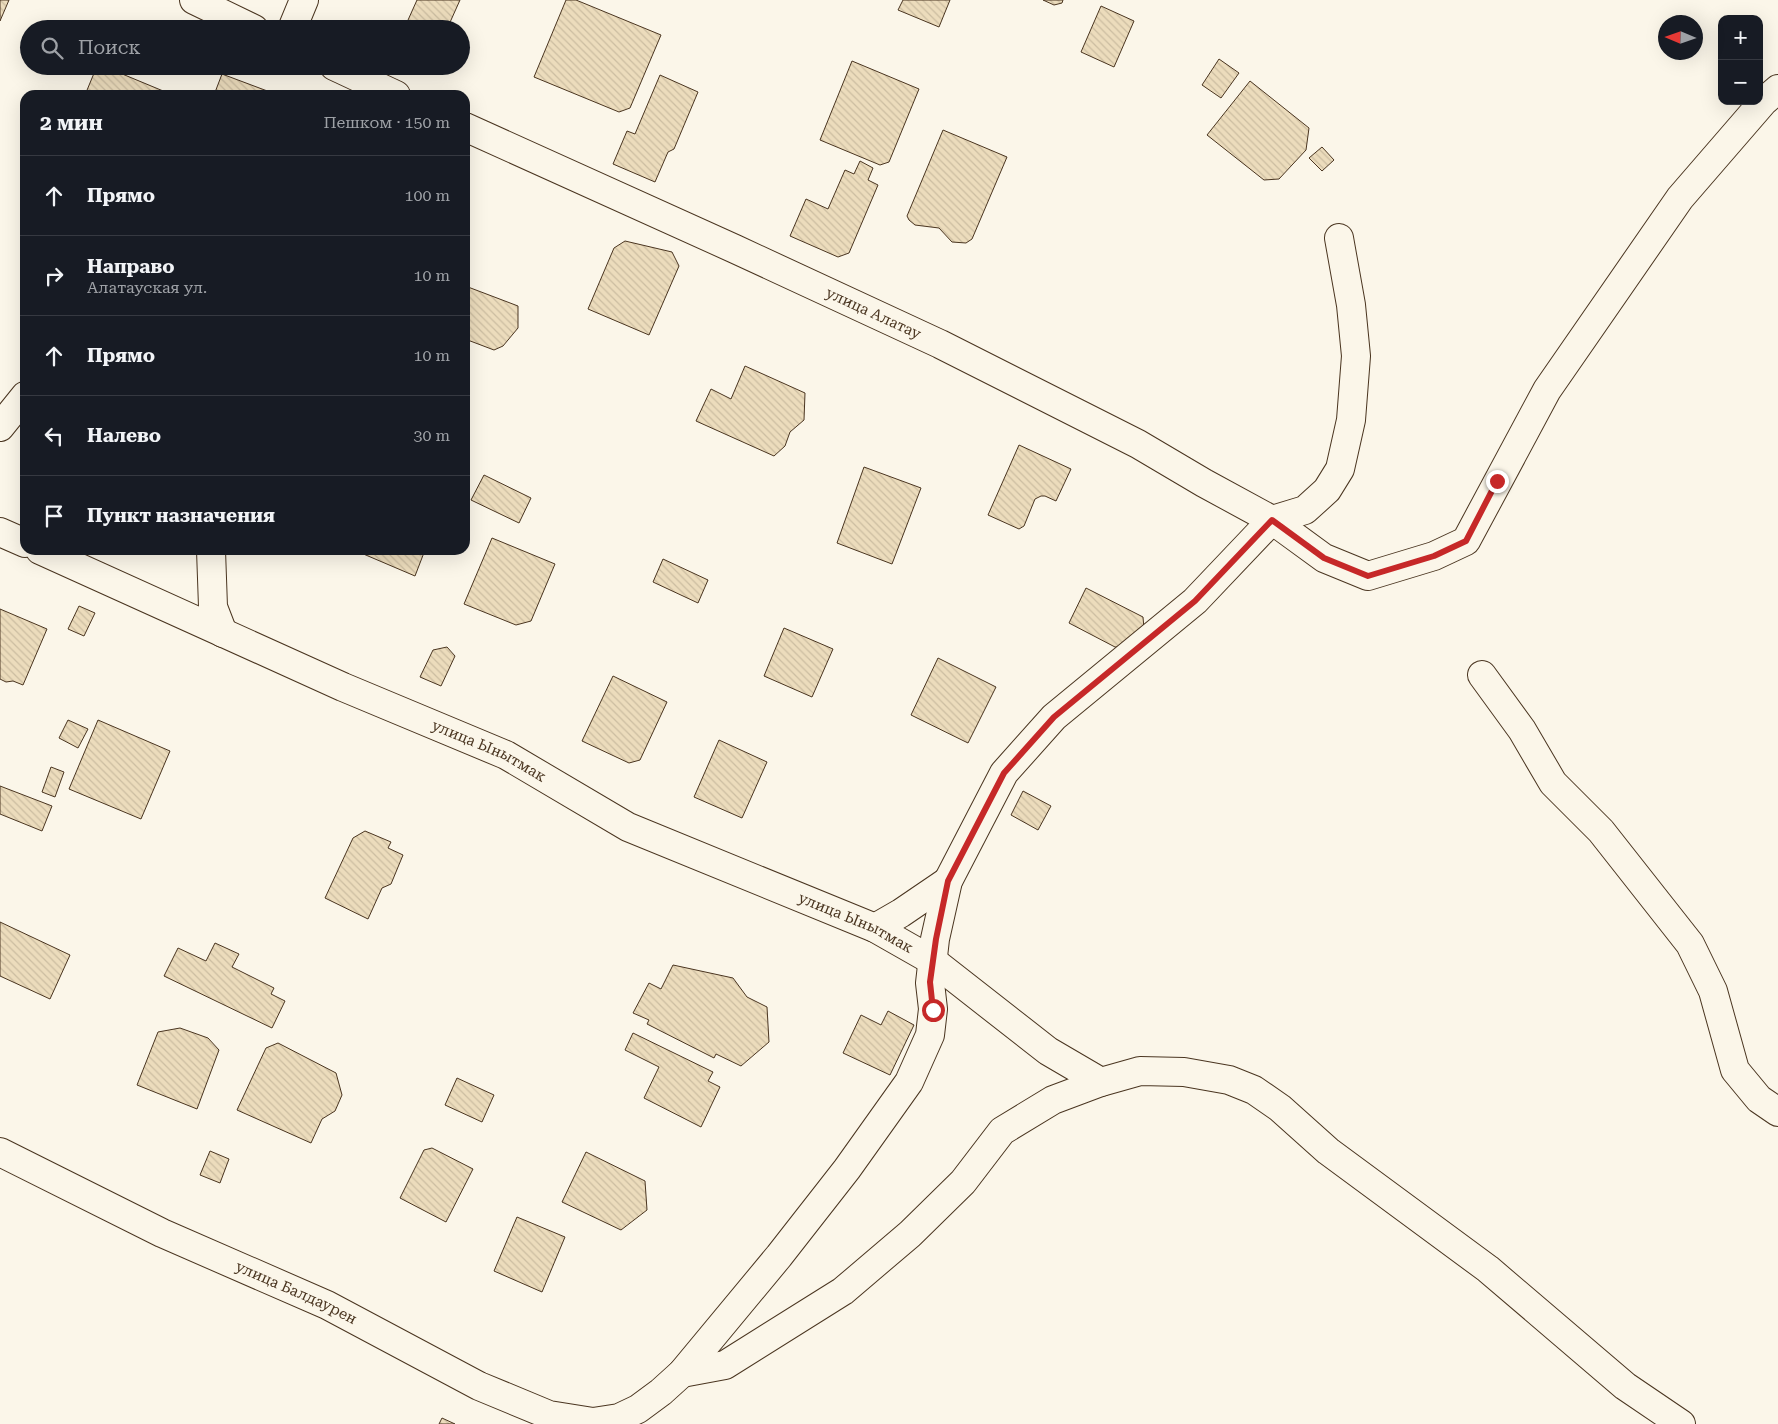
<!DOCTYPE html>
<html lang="ru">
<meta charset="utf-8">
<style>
:root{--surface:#171b24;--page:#20242c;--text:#f1f3f6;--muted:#9ea1a6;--line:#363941}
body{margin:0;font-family:"Roboto Serif",serif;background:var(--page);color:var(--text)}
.controls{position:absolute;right:15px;top:15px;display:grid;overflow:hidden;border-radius:10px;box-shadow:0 5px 20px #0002}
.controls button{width:45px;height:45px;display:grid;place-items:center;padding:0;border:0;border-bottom:1px solid var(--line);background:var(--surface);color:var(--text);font:25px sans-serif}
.compass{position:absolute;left:1658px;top:15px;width:45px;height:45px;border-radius:50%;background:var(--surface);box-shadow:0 5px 20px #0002;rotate:272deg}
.stop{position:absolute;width:15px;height:15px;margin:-11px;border:4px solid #c62828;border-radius:50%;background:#fff}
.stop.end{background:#c62828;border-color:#fff;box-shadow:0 1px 5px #0008}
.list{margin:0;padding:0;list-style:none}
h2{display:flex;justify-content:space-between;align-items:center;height:65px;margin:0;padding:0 20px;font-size:21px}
h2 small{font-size:16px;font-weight:400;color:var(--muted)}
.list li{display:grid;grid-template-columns:32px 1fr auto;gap:15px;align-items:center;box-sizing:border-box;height:80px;padding:0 20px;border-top:1px solid var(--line)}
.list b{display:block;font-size:19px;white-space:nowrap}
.list p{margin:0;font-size:16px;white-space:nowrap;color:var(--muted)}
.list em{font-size:16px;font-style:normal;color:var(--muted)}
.icon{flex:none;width:28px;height:28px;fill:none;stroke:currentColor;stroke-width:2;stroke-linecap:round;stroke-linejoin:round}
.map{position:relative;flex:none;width:1778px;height:1424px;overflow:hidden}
.search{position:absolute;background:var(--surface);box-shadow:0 5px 20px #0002;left:20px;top:20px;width:450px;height:55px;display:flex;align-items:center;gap:12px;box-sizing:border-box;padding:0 18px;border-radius:28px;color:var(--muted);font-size:19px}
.panel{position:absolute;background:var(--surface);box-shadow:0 5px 20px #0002;left:20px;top:90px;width:450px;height:465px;border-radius:15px}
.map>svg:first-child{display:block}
.building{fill:url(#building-back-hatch);stroke:#4a3520}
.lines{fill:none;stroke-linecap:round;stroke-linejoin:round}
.street-casing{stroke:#4a3520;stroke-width:30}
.street{stroke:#fbf6e9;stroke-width:28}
.route{stroke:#c62828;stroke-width:6}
.labels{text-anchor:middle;stroke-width:4;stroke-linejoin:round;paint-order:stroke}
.street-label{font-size:15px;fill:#4a3520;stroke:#fbf6e9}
</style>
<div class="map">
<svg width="1778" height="1424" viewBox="0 0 1778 1424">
<defs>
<pattern id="building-back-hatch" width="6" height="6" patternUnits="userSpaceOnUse" patternTransform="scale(1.25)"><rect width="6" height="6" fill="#ecdcbc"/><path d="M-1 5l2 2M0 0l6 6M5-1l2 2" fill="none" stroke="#ccbda1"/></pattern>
</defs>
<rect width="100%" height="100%" fill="#fbf6e9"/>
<path class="building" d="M 0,0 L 9,0 L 0,21 Z
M 417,0 L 460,0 L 447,29 L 404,29 Z
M 566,0 L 576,0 L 661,35 L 630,108 L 619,112 L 534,77 Z
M 903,0 L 950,0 L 939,27 L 898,10 Z
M 1043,0 L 1063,0 L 1062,3 L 1054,5 Z
M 1101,6 L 1134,21 L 1114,67 L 1081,52 Z
M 1219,59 L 1239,73 L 1221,98 L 1202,85 Z
M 852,61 L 919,89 L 889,162 L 880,165 L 820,140 Z
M 97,66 L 103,66 L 168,93 L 167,95 L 85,95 Z
M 222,74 L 270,92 L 271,95 L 214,95 Z
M 660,75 L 698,92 L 674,149 L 668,152 L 655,182 L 613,164 L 627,131 L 635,134 Z
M 1250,81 L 1309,128 L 1306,150 L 1279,179 L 1264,180 L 1207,135 Z
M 943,130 L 1007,157 L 972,239 L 966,243 L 952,242 L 939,228 L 915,225 L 909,220 L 907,216 Z
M 1322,147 L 1334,160 L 1322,171 L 1309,158 Z
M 860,161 L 873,168 L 868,180 L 878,185 L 849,253 L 838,257 L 790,236 L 806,199 L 828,209 L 845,170 L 854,174 Z
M 625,241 L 672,252 L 679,266 L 649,335 L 588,309 L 614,248 Z
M 468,287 L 518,306 L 518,328 L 503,346 L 494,350 L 465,339 L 465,295 Z
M 745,366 L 805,393 L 804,420 L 790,432 L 785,446 L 774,456 L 696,421 L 711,389 L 731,399 Z
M 1019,445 L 1071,469 L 1056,501 L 1045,496 L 1041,496 L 1035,499 L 1024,526 L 1019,529 L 988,515 Z
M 864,467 L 921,488 L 892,564 L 837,543 Z
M 484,475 L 531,498 L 519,523 L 471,500 Z
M 492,538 L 555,564 L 531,621 L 516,625 L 464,604 Z
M 354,550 L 425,550 L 415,576 Z
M 663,559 L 708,580 L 698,603 L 653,582 Z
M 1086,588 L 1143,617 L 1144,629 L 1124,647 L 1115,647 L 1069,623 Z
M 79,606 L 95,613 L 84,636 L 68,629 Z
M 0,609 L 47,629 L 23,685 L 13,681 L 6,682 L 0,679 Z
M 784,628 L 833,649 L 812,697 L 764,676 Z
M 447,647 L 455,656 L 441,686 L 420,677 L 433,650 Z
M 938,658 L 996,687 L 968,743 L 911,715 Z
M 613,676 L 667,702 L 640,760 L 629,763 L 582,741 Z
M 68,720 L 88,729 L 78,748 L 59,738 Z
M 98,720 L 170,751 L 141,819 L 69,789 Z
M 719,740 L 767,762 L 742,818 L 694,797 Z
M 51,767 L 64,772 L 55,797 L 42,792 Z
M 0,786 L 52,806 L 42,831 L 0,814 Z
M 1023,791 L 1051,806 L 1038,830 L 1011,815 Z
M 365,831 L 391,842 L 388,848 L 403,855 L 391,884 L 382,888 L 368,919 L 325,898 L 353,838 Z
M 0,922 L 70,955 L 50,999 L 0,976 Z
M 215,943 L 239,954 L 232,967 L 274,988 L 271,994 L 285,1001 L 272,1028 L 164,976 L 178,948 L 206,961 Z
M 673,965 L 733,978 L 747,997 L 767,1007 L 769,1042 L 741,1066 L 716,1054 L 714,1058 L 647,1024 L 649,1020 L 633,1013 L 649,983 L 661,989 Z
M 888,1011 L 914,1025 L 890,1075 L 843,1053 L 861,1015 L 881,1025 Z
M 180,1028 L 208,1038 L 219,1050 L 197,1109 L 137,1085 L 158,1032 Z
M 633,1033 L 713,1072 L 708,1081 L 720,1087 L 701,1127 L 644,1098 L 659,1067 L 625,1050 Z
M 278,1043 L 336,1073 L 342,1095 L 335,1111 L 322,1119 L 311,1143 L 237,1110 L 266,1048 Z
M 457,1078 L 494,1095 L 482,1122 L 445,1105 Z
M 432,1148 L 473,1169 L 446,1222 L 400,1198 L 424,1150 Z
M 210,1151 L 229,1159 L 220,1183 L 200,1175 Z
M 586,1152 L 645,1181 L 647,1210 L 621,1230 L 562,1202 Z
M 517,1217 L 565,1237 L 542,1292 L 494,1271 Z
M 442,1418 L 455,1424 L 439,1424 Z"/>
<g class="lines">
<defs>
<g id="street">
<path d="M 194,0 L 254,29"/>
<path d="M 292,29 L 304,0"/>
<path d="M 334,66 L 396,95"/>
<path id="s1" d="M 465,127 L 735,249 L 940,344 L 1138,444 L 1204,483 L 1272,520 L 1324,558 L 1368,576 L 1434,556 L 1466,541 L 1547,390 L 1680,198 L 1763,102 L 1778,89"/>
<path d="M 0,427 L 25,396"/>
<path d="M 0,532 L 25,543"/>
<path id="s2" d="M 40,550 L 343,687 L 506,755 L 628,827 L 875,928 L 933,961 L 1048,1051 L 1101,1082"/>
<path d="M 211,550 L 213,607 L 223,633"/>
<path d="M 1482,675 L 1522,730 L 1553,783 L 1601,831 L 1690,944 L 1713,991 L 1735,1070 L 1759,1099 L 1778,1112"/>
<path d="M 875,928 L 901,913 L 948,881"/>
<path id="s3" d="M 0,1152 L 162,1233 L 327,1305 L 479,1386 L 549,1415 L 593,1422 L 619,1418 L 638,1409 L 661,1392 L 682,1373 L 779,1256 L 847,1169 L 909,1082 L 930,1035 L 933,1009 L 930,983 L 935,939 L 948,881 L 1004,773 L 1054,717 L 1195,601 L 1272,520 L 1305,510 L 1327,490 L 1340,469 L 1351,420 L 1356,356 L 1351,305 L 1339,238"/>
<path d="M 682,1373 L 725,1365 L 843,1291 L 910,1234 L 963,1182 L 1002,1131 L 1053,1100 L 1101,1082 L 1140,1071 L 1184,1072 L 1229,1080 L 1254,1090 L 1280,1108 L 1328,1151 L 1488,1269 L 1625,1386 L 1681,1424"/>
</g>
</defs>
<use href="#street" class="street-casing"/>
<use href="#street" class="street"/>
</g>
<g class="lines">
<path class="route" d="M 933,1010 L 930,982 L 936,939 L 948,881 L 1004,773 L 1054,717 L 1195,601 L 1272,520 L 1324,558 L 1368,576 L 1434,556 L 1466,541 L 1497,481"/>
</g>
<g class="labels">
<g class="street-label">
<text dy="5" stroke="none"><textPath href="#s1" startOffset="449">улица Алатау</textPath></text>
<text dy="5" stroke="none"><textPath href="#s2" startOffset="492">улица Ынытмак</textPath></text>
<text dy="5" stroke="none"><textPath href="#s2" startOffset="898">улица Ынытмак</textPath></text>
<text dy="5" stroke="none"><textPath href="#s3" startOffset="328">улица Балдаурен</textPath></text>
</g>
</g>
</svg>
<div class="controls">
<button>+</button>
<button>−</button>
</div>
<svg class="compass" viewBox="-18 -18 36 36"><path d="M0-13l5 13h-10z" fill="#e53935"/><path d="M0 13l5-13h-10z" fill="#9ea1a6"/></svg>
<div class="stop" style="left:933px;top:1010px"></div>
<div class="stop end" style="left:1497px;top:481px"></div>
<div class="search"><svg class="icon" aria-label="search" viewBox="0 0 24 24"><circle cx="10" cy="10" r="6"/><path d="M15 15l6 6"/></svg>Поиск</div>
<section class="panel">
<h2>2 мин<small>Пешком · 150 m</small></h2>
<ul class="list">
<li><svg class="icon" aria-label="ahead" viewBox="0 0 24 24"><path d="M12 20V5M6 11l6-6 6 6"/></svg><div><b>Прямо</b></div><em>100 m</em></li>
<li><svg class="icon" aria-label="right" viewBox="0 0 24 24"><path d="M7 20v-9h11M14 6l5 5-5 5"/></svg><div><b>Направо</b><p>Алатауская ул.</p></div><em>10 m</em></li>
<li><svg class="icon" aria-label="ahead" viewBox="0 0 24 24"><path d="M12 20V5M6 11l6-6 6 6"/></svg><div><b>Прямо</b></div><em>10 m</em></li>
<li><svg class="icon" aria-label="left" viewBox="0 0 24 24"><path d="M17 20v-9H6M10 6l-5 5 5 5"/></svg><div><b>Налево</b></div><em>30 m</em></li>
<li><svg class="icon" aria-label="arrive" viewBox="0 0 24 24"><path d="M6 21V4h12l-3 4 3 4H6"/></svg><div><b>Пункт назначения</b></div></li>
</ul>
</section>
</div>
